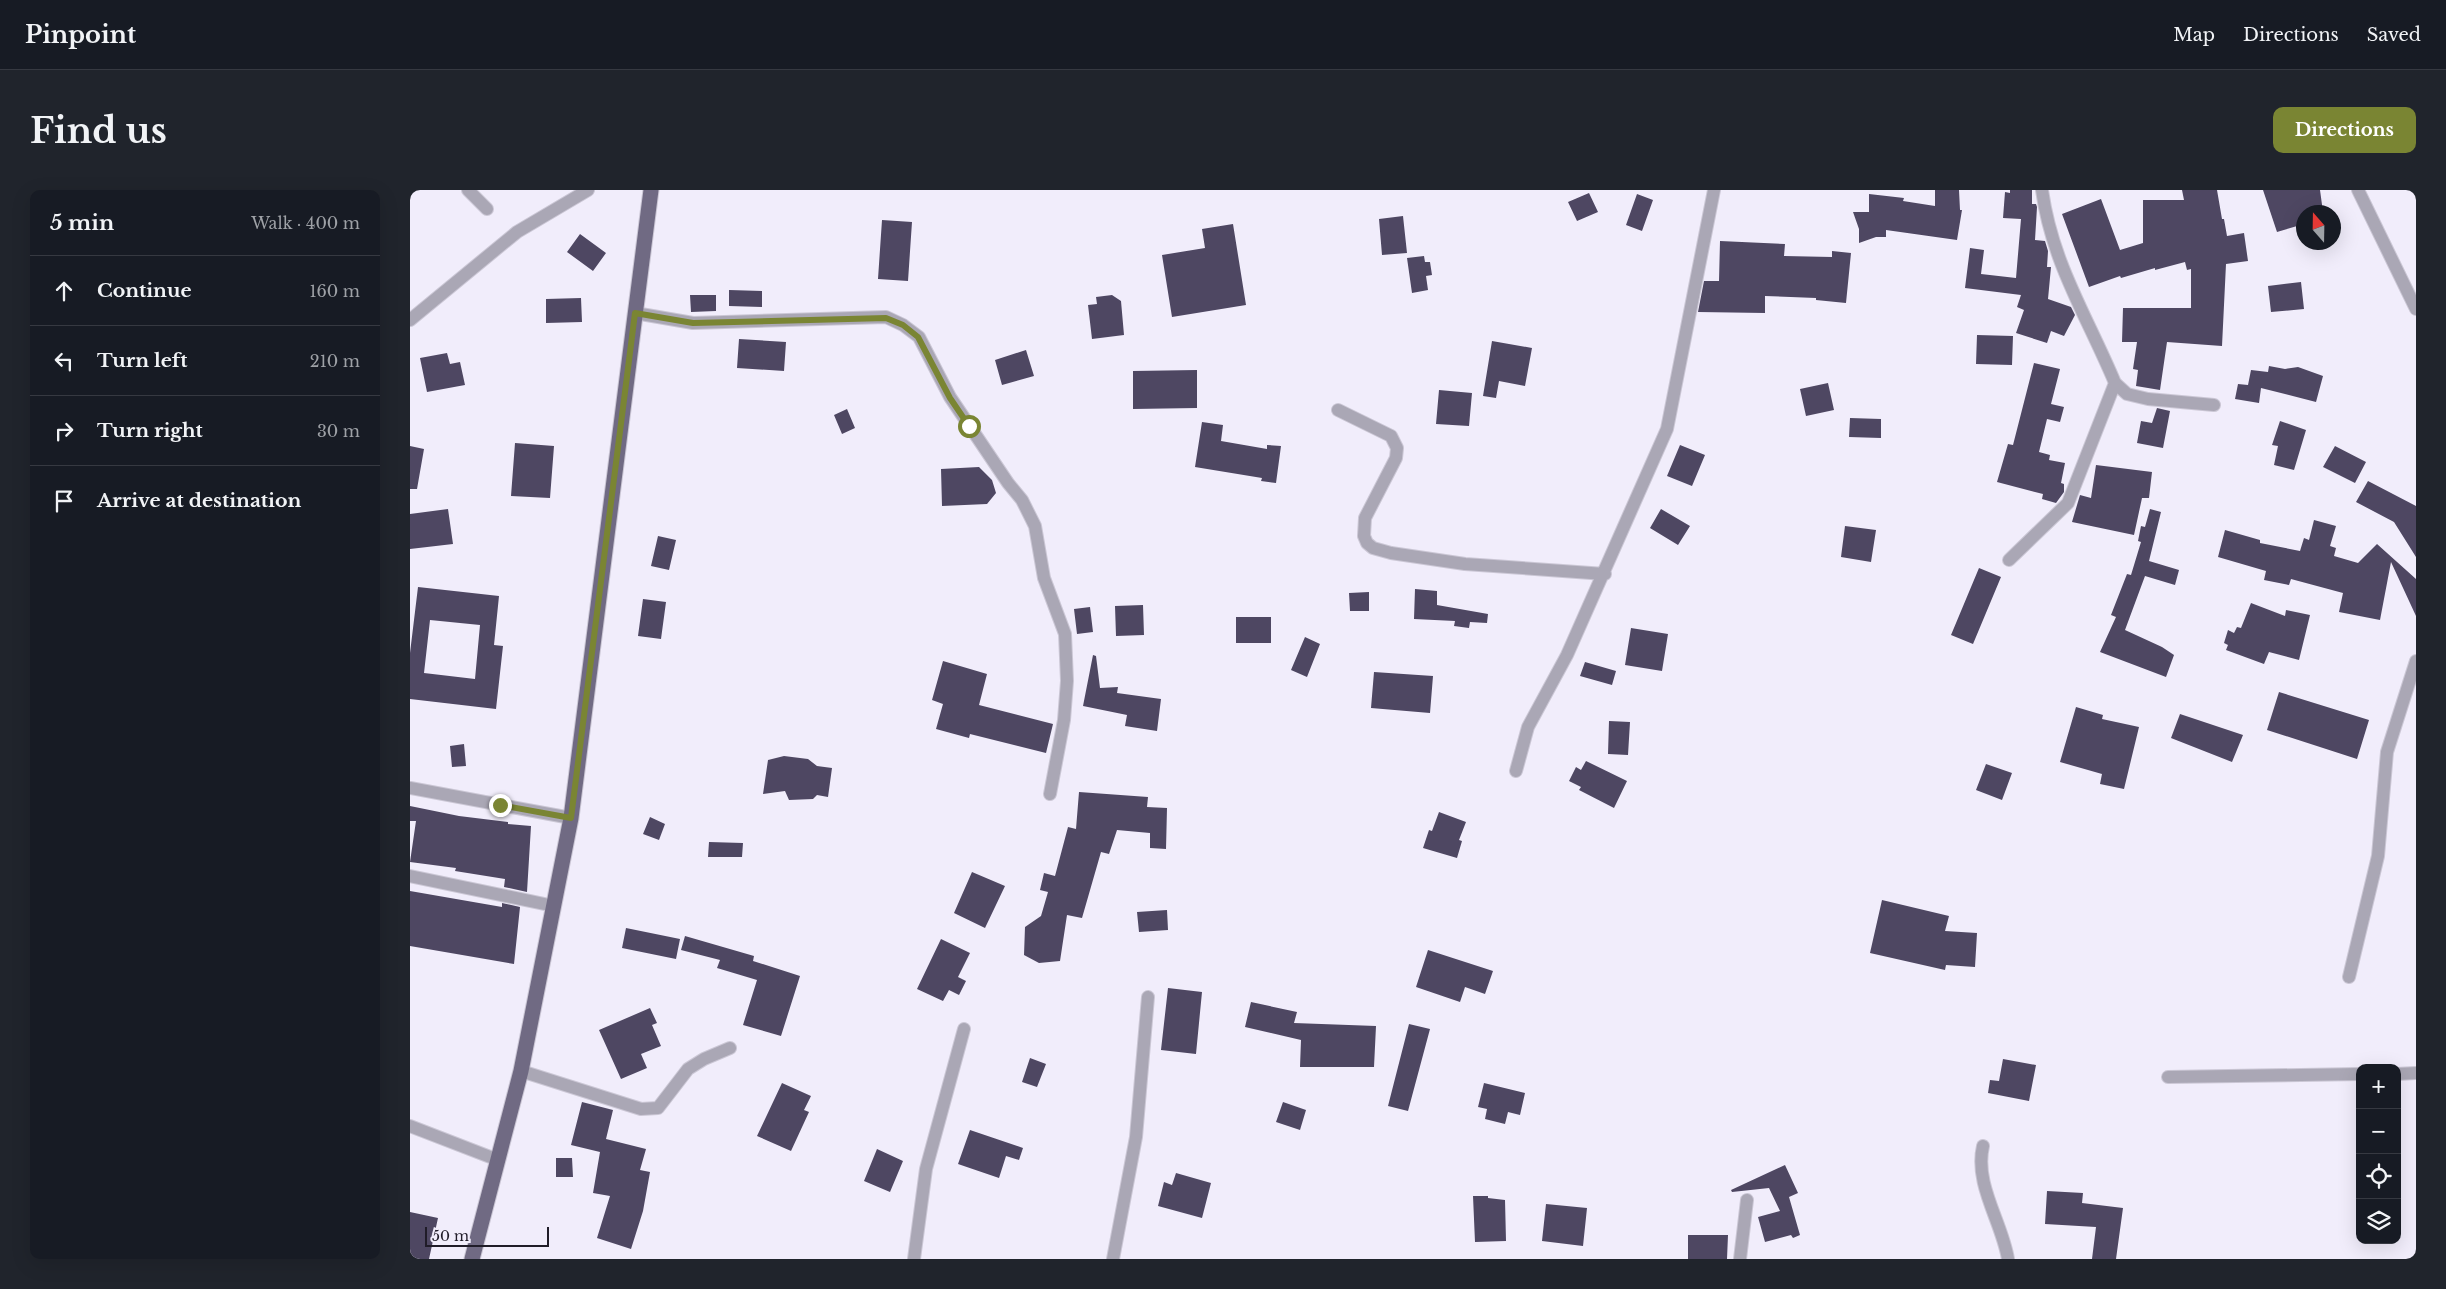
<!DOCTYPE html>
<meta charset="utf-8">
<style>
:root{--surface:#171b24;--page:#20242c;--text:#f1f3f6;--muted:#9ea1a6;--line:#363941;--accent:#7a8533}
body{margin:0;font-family:"Libre Baskerville",serif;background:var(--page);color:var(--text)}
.controls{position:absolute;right:15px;bottom:15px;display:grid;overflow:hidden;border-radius:10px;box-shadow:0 5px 20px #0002}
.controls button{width:45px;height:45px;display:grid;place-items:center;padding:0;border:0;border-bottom:1px solid var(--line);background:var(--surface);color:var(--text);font:25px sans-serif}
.compass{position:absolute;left:1886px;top:15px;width:45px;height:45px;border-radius:50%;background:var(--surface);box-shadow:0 5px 20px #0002;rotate:340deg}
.scale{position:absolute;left:15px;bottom:12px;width:124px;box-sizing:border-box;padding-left:5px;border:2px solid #201c28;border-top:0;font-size:14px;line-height:18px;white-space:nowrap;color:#201c28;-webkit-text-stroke:4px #f1edfb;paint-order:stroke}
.stop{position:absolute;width:15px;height:15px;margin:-11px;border:4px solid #7a8533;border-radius:50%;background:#fff}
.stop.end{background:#7a8533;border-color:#fff;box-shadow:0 1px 5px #0008}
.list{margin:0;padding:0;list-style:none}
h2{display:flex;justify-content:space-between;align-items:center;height:65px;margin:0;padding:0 20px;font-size:21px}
h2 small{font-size:16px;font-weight:400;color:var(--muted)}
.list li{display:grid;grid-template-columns:32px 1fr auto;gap:15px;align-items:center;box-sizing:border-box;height:70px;padding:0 20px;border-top:1px solid var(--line)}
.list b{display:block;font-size:19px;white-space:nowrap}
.list em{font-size:16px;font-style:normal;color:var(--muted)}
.icon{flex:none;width:28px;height:28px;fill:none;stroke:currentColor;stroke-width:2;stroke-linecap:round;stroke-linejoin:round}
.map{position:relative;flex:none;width:2006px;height:1069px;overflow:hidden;border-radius:10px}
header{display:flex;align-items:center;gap:30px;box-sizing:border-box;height:70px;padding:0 25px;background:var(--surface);border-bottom:1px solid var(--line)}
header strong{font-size:24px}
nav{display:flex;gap:28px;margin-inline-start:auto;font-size:18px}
.intro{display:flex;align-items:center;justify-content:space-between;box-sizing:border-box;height:120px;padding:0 30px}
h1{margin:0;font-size:35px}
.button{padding:12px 22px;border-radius:10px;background:var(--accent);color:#fff;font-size:18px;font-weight:700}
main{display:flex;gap:30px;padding:0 30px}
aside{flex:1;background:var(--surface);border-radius:10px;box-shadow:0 5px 20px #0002}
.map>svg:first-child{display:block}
.building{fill:#4e4762;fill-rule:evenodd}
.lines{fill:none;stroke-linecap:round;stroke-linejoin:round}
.minor-casing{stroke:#cbc7d5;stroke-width:14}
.primary-casing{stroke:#cbc7d5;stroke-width:17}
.minor{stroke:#aaa7b5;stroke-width:12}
.primary{stroke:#706a83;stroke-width:15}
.route{stroke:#7a8533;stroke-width:6}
</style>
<header>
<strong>Pinpoint</strong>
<nav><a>Map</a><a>Directions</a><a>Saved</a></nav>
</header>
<div class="intro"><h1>Find us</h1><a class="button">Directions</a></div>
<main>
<aside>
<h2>5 min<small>Walk · 400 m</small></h2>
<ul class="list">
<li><svg class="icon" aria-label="ahead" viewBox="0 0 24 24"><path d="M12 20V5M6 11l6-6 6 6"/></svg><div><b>Continue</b></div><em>160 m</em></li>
<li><svg class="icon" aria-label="left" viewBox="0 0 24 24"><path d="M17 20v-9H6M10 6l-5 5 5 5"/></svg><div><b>Turn left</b></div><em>210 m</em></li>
<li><svg class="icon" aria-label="right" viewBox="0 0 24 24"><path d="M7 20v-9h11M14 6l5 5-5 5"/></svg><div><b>Turn right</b></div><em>30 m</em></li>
<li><svg class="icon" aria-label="arrive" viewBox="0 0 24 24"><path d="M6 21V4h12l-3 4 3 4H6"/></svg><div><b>Arrive at destination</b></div></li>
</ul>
</aside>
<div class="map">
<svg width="2006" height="1069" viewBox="0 0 2006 1069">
<rect width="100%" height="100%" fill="#f1edfb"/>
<path class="building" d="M 1525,0 L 1549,0 L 1550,20 L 1552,20 L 1547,50 L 1476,40 L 1476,47 L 1466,47 L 1449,53 L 1449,39 L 1443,22 L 1459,22 L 1459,4 L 1494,8 L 1493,11 L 1525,16 Z
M 1600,0 L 1622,0 L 1622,14 L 1626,14 L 1627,17 L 1625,50 L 1635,51 L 1638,61 L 1637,77 L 1641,77 L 1638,109 L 1661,117 L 1665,125 L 1654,146 L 1641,141 L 1637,153 L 1606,143 L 1614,120 L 1607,117 L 1611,105 L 1555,98 L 1560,58 L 1574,60 L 1571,84 L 1606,88 L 1611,29 L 1593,28 L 1595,2 L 1600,3 Z
M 1772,0 L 1807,0 L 1812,29 L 1814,29 L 1817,46 L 1834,43 L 1838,71 L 1816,74 L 1812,156 L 1757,152 L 1750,200 L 1726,196 L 1728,180 L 1723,179 L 1727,152 L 1712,152 L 1713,118 L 1781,118 L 1781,79 L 1777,80 L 1775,72 L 1745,80 L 1745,78 L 1711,88 L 1710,86 L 1679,97 L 1652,24 L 1691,9 L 1710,60 L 1733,53 L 1733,10 L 1774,10 Z
M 1853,0 L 1910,0 L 1913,22 L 1894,22 L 1894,34 L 1867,42 Z
M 1179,3 L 1188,22 L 1167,31 L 1158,12 Z
M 1227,4 L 1243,10 L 1232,41 L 1216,35 Z
M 993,26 L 997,63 L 972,65 L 969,29 Z
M 472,30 L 502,32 L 498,91 L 468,89 Z
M 823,34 L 836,115 L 762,127 L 752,65 L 795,58 L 792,39 Z
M 170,44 L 196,63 L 183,81 L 157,62 Z
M 1310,51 L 1375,54 L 1374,66 L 1422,67 L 1422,61 L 1441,63 L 1436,113 L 1406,110 L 1406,108 L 1355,106 L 1355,123 L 1288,122 L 1294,91 L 1309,91 Z
M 1014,66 L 1015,72 L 1020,72 L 1022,85 L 1016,86 L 1018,100 L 1002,103 L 997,68 Z
M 1891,92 L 1894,119 L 1861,122 L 1858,96 Z
M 319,100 L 352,101 L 352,117 L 319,116 Z
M 280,105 L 306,105 L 306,121 L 281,122 Z
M 702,105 L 711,111 L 714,145 L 682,149 L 678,115 L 687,114 L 686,107 Z
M 171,108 L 172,132 L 136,133 L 136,109 Z
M 1567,145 L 1603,146 L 1602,175 L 1566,174 Z
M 329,149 L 376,152 L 374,181 L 327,178 Z
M 1082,151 L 1122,158 L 1115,196 L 1089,191 L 1086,208 L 1073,206 Z
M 616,160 L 624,186 L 592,195 L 585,170 Z
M 37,163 L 40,174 L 50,172 L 55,195 L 17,202 L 10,168 Z
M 1624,173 L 1650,179 L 1641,214 L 1654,217 L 1650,232 L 1637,229 L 1629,262 L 1640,265 L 1639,270 L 1655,273 L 1651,293 L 1654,294 L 1654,302 L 1646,313 L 1632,309 L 1633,304 L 1587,292 L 1598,254 L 1603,255 Z
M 1859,176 L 1875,179 L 1888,177 L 1913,186 L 1906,212 L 1851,198 L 1849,213 L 1825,209 L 1828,194 L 1838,195 L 1841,180 L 1858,182 Z
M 787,180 L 787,218 L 723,219 L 723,181 Z
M 1418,193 L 1424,220 L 1396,226 L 1390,199 Z
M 1029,200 L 1062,203 L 1059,236 L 1026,234 Z
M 1747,218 L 1760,221 L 1753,258 L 1727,253 L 1731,231 L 1742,233 Z
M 437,219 L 445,238 L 432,244 L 424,225 Z
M 1440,228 L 1471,229 L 1471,248 L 1439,247 Z
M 1870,231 L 1896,240 L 1884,280 L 1864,275 L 1868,256 L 1862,255 Z
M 792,232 L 813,235 L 811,251 L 857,259 L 857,255 L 871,256 L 866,293 L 851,291 L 852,288 L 785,277 Z
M 105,253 L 144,256 L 140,308 L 101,306 Z
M 1270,255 L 1295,265 L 1282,296 L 1257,286 Z
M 0,256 L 14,259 L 7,299 L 0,299 Z
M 1925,256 L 1956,272 L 1945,293 L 1913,277 Z
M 1686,275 L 1742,282 L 1739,308 L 1732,308 L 1724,345 L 1662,332 L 1670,305 L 1681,308 Z
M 569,277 L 582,290 L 586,303 L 577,314 L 532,316 L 531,279 Z
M 1958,291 L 2006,316 L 2006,367 L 1984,332 L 1946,312 Z
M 38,319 L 43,354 L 0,359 L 0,324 Z
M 1251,319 L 1280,336 L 1268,355 L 1240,338 Z
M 1740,319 L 1751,322 L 1739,371 L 1769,380 L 1765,395 L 1735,386 L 1715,440 L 1752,457 L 1764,465 L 1756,487 L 1690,462 L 1706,427 L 1701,425 L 1717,384 L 1721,385 L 1731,352 L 1728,351 L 1731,336 L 1735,337 Z
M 1904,330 L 1926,336 L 1920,356 L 1926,358 L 1924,366 L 1948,373 L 1967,354 L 2006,389 L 2006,426 L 1981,372 L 1970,430 L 1929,422 L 1933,403 L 1881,389 L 1879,395 L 1854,390 L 1856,381 L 1808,367 L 1815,340 L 1850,350 L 1850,353 L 1890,361 L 1894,348 L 1899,350 Z
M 1435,336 L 1466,340 L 1461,372 L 1431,367 Z
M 248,346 L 266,350 L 259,380 L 241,376 Z
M 1569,378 L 1591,387 L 1563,454 L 1541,445 Z
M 8,397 L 89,406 L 84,455 L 93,456 L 86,519 L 0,509 L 0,463 ZM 20,430 L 70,435 L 65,489 L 14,483 Z
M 1005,399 L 1027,401 L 1027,415 L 1078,424 L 1077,433 L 1060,432 L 1059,438 L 1044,436 L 1045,431 L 1004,429 Z
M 959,402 L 959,421 L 940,421 L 939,403 Z
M 233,409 L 256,412 L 251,449 L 228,446 Z
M 1841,413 L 1875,426 L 1876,420 L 1900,425 L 1889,470 L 1859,462 L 1854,474 L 1816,460 L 1818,455 L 1814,453 L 1818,440 L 1824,443 L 1827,437 L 1831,438 Z
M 733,415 L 734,445 L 706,446 L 705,416 Z
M 680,417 L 683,442 L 667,444 L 664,419 Z
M 826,427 L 861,427 L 861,453 L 826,453 Z
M 1221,438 L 1258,444 L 1252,481 L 1215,475 Z
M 895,447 L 910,454 L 897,487 L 881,480 Z
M 683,465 L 686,466 L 690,498 L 708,497 L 707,503 L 751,509 L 747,541 L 715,536 L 717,525 L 673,516 Z
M 533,471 L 577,484 L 569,515 L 643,534 L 636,563 L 560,544 L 559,548 L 526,539 L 533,514 L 522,510 Z
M 1175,472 L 1206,481 L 1202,495 L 1170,486 Z
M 964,482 L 1023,486 L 1020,523 L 961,518 Z
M 1869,502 L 1959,530 L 1947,569 L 1857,540 Z
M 1666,517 L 1693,525 L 1692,529 L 1729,537 L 1714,599 L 1690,594 L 1692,584 L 1650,572 Z
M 1770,524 L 1833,545 L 1822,572 L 1761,548 Z
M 1199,531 L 1220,532 L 1218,565 L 1198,564 Z
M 54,554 L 56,576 L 42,577 L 40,556 Z
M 374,566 L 398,569 L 407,576 L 422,578 L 418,607 L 407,605 L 403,609 L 379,610 L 375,601 L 353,604 L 358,570 Z
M 1176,571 L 1217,591 L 1204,618 L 1169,600 L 1171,597 L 1159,591 L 1166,577 L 1171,580 Z
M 1576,574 L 1602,583 L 1592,610 L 1566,600 Z
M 669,602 L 738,607 L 737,617 L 757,618 L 756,659 L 740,658 L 740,643 L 707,640 L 699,664 L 691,662 L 672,728 L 657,725 L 650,771 L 629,773 L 614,765 L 615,737 L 631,726 L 638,702 L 630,700 L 634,683 L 645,686 L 658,637 L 666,639 Z
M 0,616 L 49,626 L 98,632 L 98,634 L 121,636 L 117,702 L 94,697 L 95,689 L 45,681 L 46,678 L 0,672 L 6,631 L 0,631 Z
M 1029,622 L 1056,632 L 1049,650 L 1052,651 L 1047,668 L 1013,658 L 1019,640 L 1022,641 Z
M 240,627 L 255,634 L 249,650 L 233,644 Z
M 299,652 L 333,653 L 332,667 L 298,667 Z
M 562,682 L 595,696 L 575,738 L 544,723 Z
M 0,701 L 92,717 L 92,713 L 110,717 L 104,774 L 0,756 Z
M 1472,710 L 1539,726 L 1535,741 L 1567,743 L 1565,777 L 1536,775 L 1535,780 L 1460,763 Z
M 757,720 L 758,740 L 729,742 L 727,722 Z
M 216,738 L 270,749 L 266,769 L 212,758 Z
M 275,746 L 344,766 L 343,771 L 390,786 L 371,846 L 333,835 L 347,790 L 307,778 L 310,770 L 271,760 Z
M 531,749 L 560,763 L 548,787 L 556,791 L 549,805 L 539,800 L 533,811 L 507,799 Z
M 1018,760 L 1083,781 L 1075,804 L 1055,797 L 1050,812 L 1006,797 Z
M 758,798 L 792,802 L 786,864 L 751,860 Z
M 841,812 L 887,822 L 884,833 L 966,836 L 964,877 L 890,877 L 891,850 L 835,837 Z
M 240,818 L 247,833 L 242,835 L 251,856 L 231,864 L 237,878 L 211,889 L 189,840 Z
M 999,834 L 1020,839 L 998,921 L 978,916 Z
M 620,868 L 636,874 L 627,897 L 612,892 Z
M 1593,869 L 1626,875 L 1619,911 L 1578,903 L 1580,890 L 1589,891 Z
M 372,893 L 401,906 L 394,920 L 399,922 L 381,961 L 347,946 Z
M 1074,893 L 1115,903 L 1110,925 L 1098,922 L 1095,934 L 1075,929 L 1077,919 L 1068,917 Z
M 172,912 L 203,920 L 196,949 L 236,959 L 230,980 L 240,982 L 233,1021 L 221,1059 L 187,1048 L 200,1006 L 183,1003 L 190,962 L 161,955 Z
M 873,912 L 896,920 L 890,940 L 866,932 Z
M 560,940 L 613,958 L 609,970 L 596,966 L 589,988 L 548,974 Z
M 467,959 L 493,971 L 480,1002 L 454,991 Z
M 146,968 L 162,968 L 163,987 L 146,987 Z
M 1375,975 L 1388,1003 L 1379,1007 L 1390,1045 L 1383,1048 L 1381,1045 L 1355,1052 L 1348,1027 L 1370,1021 L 1359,998 L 1322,1002 L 1321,1000 Z
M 766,983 L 801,993 L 792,1028 L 748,1016 L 754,992 L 762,995 Z
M 1637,1001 L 1673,1003 L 1672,1013 L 1713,1018 L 1706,1069 L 1682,1069 L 1686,1037 L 1635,1034 Z
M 1063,1006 L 1078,1006 L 1078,1008 L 1095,1010 L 1096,1051 L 1065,1052 Z
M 1136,1014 L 1177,1018 L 1173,1056 L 1132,1051 Z
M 0,1022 L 28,1028 L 19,1069 L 0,1069 Z
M 1278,1045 L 1318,1045 L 1317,1069 L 1278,1069 Z"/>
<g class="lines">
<defs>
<path id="minor" d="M 58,0 L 77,19
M 1632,0 C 1642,73 1677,126 1705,193 L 1717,204 L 1738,209 L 1804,215
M 1948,0 L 2006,119
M 225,123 L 283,133 L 476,127 L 493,135 L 509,147 L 540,207 L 598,293 L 612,310 L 625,336 L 634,388 L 655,444 L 657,491 L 654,530 L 640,604
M 0,130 L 107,42 L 178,0
M 928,220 L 981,246 L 987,258 L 986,268 L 955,328 L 954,346 L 957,353 L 963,358 L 981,363 L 1055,374 L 1195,384
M 1599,370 L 1658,313 L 1705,193
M 1106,581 L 1118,537 L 1157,465 L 1257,239 L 1304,0
M 0,598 L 161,628
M 0,686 L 144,716
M 1939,787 L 1968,666 L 1977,562 L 2006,471
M 111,881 L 231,919 L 248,918 L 278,879 L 294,869 L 320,858
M 1987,884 L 2006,883
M 1758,887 L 1950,884
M 0,936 L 88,970
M 1573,956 C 1564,994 1592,1032 1598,1069
M 504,1069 L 516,979 L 554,839
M 703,1069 L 726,947 L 738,807
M 1330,1069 L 1337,1010"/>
<path id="primary" d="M 62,1069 L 111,881 L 161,628 L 241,0"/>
</defs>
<use href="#minor" class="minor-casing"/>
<use href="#primary" class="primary-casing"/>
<use href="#minor" class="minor"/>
<use href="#primary" class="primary"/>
</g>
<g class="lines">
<path class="route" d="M 90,615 L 161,628 L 225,123 L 283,133 L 476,128 L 493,135 L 508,147 L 540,208 L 559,236"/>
</g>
</svg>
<div class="controls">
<button>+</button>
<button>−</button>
<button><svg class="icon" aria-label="locate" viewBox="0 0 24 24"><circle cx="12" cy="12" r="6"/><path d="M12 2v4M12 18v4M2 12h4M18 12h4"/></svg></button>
<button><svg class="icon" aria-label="layers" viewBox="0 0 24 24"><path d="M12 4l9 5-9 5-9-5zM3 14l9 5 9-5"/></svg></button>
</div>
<svg class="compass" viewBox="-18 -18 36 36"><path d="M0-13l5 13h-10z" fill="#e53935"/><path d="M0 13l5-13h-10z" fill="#9ea1a6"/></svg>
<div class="scale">50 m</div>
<div class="stop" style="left:559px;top:236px"></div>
<div class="stop end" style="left:90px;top:615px"></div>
</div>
</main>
